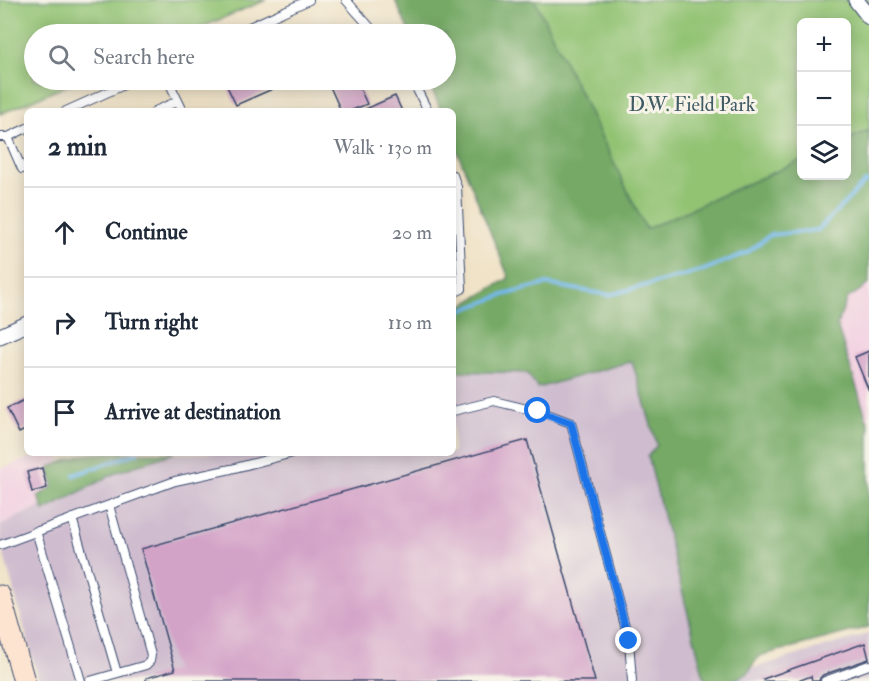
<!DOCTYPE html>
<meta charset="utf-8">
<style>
:root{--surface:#fff;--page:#f2f2f3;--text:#1f2937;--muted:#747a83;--line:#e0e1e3}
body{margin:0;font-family:"IM FELL Double Pica",serif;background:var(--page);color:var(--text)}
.controls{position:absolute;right:18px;top:18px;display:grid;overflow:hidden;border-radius:9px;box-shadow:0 3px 15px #0003}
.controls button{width:54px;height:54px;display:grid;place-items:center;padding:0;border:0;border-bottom:2px solid var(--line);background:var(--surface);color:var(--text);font:30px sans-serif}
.stop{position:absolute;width:18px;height:18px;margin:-14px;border:4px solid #1a73e8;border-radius:50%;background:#fff}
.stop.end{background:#1a73e8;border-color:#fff;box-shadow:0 2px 6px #0008}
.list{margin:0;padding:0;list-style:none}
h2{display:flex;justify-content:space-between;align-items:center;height:78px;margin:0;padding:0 24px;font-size:26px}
h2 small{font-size:20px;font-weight:400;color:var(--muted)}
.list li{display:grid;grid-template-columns:39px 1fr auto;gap:18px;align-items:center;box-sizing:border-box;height:90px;padding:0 24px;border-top:2px solid var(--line)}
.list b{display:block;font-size:22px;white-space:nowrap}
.list em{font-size:20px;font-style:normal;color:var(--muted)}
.icon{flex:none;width:33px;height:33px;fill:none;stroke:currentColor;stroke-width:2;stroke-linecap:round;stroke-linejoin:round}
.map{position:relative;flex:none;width:869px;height:681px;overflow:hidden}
.search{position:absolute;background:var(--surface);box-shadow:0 3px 15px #0003;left:24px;top:24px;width:432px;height:66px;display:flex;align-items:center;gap:15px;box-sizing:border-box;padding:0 21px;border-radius:33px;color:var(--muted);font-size:22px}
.panel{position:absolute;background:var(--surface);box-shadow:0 3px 15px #0003;left:24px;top:108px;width:432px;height:348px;border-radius:9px}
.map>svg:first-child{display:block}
.built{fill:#f2cfe1}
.industrial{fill:#cfbdcf}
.green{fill:#92c373;stroke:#567968;stroke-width:1.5}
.forest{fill:#75a965;stroke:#486c62;stroke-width:1.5}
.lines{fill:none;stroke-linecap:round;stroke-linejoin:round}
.stream{stroke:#74b9eb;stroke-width:4}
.building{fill:#d3a2c7}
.lane-casing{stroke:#3b4a6e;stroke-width:10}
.street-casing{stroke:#3b4a6e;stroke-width:17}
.secondary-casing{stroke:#3b4a6e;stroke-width:23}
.lane{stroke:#fff;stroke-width:8}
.street{stroke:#fff;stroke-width:15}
.secondary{stroke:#fde4d1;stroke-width:21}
.route{stroke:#1a73e8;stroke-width:8}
.labels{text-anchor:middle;stroke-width:6;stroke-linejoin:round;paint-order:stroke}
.park-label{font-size:20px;fill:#3f5b64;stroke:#f7f3e8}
</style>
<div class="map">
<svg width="869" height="681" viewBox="0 0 869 681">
<rect width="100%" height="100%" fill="#f7f3e8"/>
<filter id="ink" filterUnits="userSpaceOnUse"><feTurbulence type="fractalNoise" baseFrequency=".0167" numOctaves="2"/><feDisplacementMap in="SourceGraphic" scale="12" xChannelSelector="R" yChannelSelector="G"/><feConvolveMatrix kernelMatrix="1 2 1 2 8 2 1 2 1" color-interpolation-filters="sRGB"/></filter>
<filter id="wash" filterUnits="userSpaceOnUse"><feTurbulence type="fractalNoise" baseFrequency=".008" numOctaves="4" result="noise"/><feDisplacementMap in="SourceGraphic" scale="24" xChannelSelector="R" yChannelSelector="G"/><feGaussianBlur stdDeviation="1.35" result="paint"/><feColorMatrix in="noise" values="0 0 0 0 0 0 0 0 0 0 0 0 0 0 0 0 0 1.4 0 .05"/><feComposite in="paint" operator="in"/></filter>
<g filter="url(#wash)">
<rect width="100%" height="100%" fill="#f0e3c8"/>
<path class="built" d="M 869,251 L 869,445 L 814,270 Z
M 43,453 L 58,453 L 61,463 L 49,468 L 55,499 L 0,525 L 0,469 Z"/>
<path class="industrial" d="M 633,353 L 716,679 L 869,634 L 869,681 L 39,681 L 0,541 L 0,525 L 117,470 L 164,453 L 453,453 L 453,365 Z"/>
<path class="green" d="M 0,0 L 266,0 L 185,34 L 34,34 L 34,80 L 80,80 L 0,114 Z
M 526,0 L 869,0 L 869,141 L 847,151 L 846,22 L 802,22 L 801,170 L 641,240 Z"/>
<path class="forest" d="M 395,0 L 535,0 L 646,229 L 801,160 L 802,176 L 846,176 L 847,140 L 869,130 L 869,284 L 847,299 L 837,325 L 869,426 L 869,627 L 759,656 L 747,674 L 731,681 L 705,681 L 648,456 L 657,445 L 632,361 L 538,388 L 527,373 L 453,371 L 453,310 L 457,309 L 509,278 L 453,141 L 453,111 L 441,111 L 428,80 L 446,80 L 446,34 L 410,34 Z
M 109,453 L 174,453 L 117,472 L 44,511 L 38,496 L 53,487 L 49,467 L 83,455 Z"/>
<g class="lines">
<path class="stream" d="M 453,314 L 503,295 L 546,284 L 609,295 L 701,271 L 748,252 L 770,235 L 818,230 L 865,182 L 869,182
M 74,475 L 137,453"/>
</g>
<g id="blocks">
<path class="building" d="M 224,80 L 293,80 L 236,105 Z
M 327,80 L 356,80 L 367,104 L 350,111 L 341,111 Z
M 395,96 L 402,111 L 361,111 Z
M 869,351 L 869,391 L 855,357 Z
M 27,399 L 27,429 L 19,433 L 7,408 Z
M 527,440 L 595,681 L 146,681 L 146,678 L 175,670 L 141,549 Z
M 42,468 L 47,488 L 32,492 L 27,472 Z
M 865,643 L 869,659 L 823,675 L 820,678 L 819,681 L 812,681 L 811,676 L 798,681 L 764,681 L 763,679 Z"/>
</g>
</g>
<g filter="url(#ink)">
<use href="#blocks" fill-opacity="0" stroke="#3b4a6e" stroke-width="1.5"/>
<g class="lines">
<defs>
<path id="lane" d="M 346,0 L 376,34
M 234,34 L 309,0
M 168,80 L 183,111
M 412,80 L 428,111
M 66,111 L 135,80
M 155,111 L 178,101
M 0,137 L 8,137 L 27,128
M 8,137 L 22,169 L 27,167
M 453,175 L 457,187 L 462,289 L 453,293
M 453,411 L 494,401 L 547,414 L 571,423 L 629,641 L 632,681
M 72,518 L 117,673
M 36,531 L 81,681
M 0,545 L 175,481 L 231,469 L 293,453
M 90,681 L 146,665 L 150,661 L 151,655 L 109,505
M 825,681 L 869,665"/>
<path id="street" d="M 856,0 L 869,17
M 0,336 L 27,324"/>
<path id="secondary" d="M 0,596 L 24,681"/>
</defs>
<use href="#lane" class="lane-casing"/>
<use href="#street" class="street-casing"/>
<use href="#secondary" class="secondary-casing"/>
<use href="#lane" class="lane"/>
<use href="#street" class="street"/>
<use href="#secondary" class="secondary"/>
</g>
</g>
<g class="lines" filter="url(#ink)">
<path class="route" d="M 538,411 L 571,423 L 629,641"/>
</g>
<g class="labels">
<g class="park-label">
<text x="692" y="111">D.W. Field Park</text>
</g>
</g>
</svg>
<div class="controls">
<button>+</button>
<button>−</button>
<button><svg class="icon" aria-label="layers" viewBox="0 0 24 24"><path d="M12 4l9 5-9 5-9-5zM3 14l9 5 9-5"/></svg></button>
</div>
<div class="stop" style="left:538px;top:411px"></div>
<div class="stop end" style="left:629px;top:641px"></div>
<div class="search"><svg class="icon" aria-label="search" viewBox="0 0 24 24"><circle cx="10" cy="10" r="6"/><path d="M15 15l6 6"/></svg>Search here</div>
<section class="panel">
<h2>2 min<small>Walk · 130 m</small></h2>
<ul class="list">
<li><svg class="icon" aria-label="ahead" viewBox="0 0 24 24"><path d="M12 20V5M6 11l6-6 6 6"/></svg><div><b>Continue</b></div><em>20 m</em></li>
<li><svg class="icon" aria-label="right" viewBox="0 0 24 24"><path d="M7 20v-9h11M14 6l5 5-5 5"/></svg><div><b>Turn right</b></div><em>110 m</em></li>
<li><svg class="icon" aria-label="arrive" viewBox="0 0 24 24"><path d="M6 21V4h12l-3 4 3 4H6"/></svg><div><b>Arrive at destination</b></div></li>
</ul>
</section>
</div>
